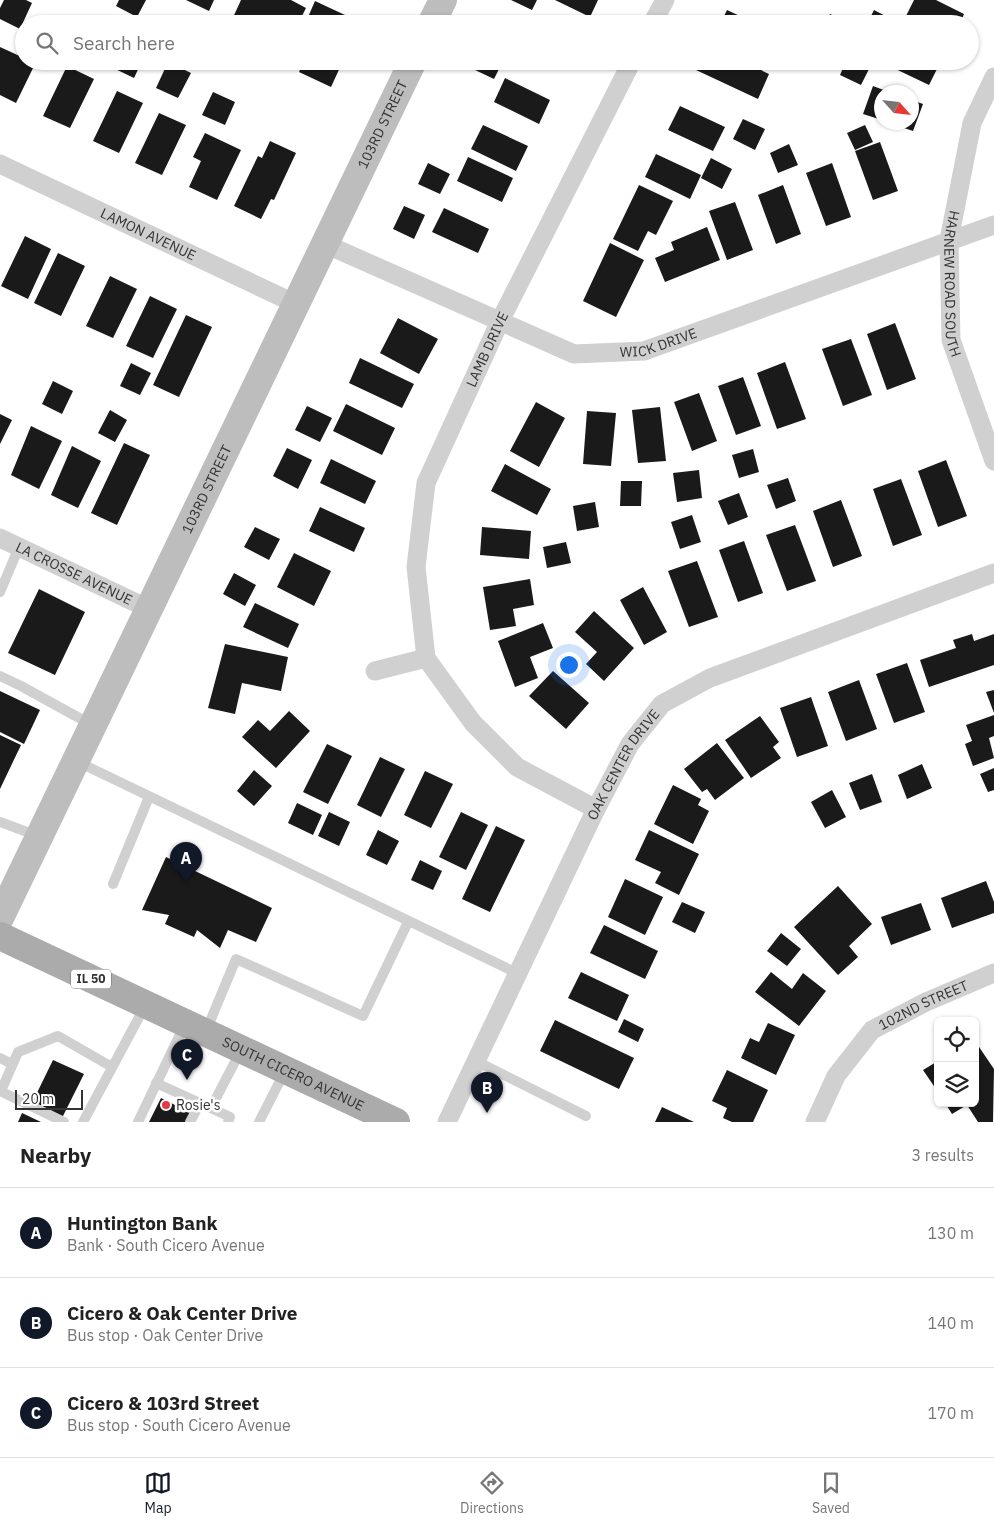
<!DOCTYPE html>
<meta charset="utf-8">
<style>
:root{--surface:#fff;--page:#f2f2f2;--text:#222;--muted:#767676;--line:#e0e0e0;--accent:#111827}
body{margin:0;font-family:"IBM Plex Sans",sans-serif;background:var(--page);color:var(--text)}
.controls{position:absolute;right:15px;bottom:15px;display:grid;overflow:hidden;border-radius:8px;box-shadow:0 1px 4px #0004}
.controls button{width:45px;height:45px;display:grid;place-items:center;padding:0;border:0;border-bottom:1px solid var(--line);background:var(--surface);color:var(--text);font:25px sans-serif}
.compass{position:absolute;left:874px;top:85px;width:45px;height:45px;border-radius:50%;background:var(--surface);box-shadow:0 1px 4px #0004;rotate:117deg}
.scale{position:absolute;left:15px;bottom:12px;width:68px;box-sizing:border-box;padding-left:5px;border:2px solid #333;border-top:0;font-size:14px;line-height:18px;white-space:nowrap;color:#333;-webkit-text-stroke:4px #fff;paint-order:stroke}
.you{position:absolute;left:568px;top:664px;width:18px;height:18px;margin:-12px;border:4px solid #fff;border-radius:50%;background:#1a73e8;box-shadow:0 0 0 8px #1a73e833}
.badge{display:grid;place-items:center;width:32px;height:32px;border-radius:50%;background:var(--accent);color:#fff;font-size:16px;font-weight:700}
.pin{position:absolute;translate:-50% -41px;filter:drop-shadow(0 1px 2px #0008)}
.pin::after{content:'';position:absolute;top:26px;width:18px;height:15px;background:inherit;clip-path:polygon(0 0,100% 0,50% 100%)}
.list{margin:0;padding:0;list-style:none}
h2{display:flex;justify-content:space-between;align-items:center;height:65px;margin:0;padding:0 20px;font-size:21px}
h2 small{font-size:16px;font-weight:400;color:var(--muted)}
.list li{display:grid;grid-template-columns:32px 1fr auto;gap:15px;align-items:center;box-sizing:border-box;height:90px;padding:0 20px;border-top:1px solid var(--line)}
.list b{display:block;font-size:19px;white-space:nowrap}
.list p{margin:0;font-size:16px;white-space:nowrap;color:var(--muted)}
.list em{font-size:16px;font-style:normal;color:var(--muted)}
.icon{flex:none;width:28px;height:28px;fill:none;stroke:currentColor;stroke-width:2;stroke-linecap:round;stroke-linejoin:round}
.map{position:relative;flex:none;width:994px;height:1122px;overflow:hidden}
.search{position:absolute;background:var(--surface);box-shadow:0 1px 4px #0004;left:15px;right:15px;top:15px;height:55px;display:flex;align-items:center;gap:12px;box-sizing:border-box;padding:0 18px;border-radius:28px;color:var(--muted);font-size:19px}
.sheet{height:335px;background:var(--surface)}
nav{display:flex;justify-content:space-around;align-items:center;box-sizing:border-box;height:70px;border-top:1px solid var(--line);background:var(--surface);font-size:14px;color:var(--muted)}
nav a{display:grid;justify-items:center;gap:2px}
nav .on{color:var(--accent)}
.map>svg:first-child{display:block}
.building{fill:#1a1a1a}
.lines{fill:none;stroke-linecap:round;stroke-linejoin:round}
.service{stroke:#d0d0d0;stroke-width:10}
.minor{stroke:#d0d0d0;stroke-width:19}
.secondary{stroke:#bdbdbd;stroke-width:28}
.primary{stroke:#ababab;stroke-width:28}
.poi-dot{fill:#e63946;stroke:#fff;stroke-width:2}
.labels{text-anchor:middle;stroke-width:5;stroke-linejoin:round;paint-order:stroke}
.shield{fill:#fff;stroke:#707070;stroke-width:1}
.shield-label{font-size:12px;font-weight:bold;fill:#333}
.street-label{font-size:14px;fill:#333;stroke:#fff}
.poi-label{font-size:14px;fill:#333;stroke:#fff;text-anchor:start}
</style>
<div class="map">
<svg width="994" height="1122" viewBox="0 0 994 1122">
<rect width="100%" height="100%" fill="#fff"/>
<path class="building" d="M 4,0 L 26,0 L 32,3 L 20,29 L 0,19 L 0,8 Z
M 119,0 L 146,0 L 137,17 L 116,6 Z
M 186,0 L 214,0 L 209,11 Z
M 241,0 L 291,0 L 306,8 L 298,24 L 230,24 Z
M 511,0 L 537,0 L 532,10 Z
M 555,0 L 598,0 L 590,17 Z
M 914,0 L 936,0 L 964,14 L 960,24 L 922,24 L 906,16 Z
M 315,1 L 345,15 L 341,24 L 305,24 Z
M 727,10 L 757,24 L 720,24 Z
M 874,10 L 895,21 L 894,24 L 867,24 Z
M 830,14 L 851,24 L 825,24 Z
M 0,47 L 24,58 L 24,61 L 35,64 L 16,103 L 0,95 Z
M 112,61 L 142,61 L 134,78 L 109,66 Z
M 304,61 L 343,61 L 331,87 L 299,72 Z
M 476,61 L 503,61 L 494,79 L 473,69 Z
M 700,61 L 742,61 L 769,74 L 758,99 L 696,70 Z
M 846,61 L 863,61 L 871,65 L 861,85 L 840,75 Z
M 884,61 L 941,61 L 929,85 L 883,63 Z
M 168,62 L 191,73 L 178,98 L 156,88 Z
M 67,66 L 94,79 L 70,128 L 43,116 Z
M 505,78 L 550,100 L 539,124 L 494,102 Z
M 873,86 L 889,92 L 882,92 L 882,120 L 863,114 Z
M 117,91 L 143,103 L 119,153 L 93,141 Z
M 213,92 L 235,102 L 225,125 L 202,115 Z
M 912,100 L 923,104 L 913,131 L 889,123 L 912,122 Z
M 680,106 L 725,127 L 713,151 L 668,130 Z
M 159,113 L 186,125 L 162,175 L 135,163 Z
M 743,119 L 765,129 L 755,150 L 733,139 Z
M 483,125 L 528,146 L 516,171 L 471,149 Z
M 865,125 L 873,142 L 855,150 L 847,133 Z
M 205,133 L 241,150 L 217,200 L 189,187 L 201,161 L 193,157 Z
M 270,141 L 296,153 L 274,200 L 271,199 L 261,219 L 234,206 L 258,156 L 262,158 Z
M 880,142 L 898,191 L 873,200 L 855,151 Z
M 789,144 L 798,165 L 778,173 L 770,153 Z
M 656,154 L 701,175 L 690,199 L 645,177 Z
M 468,157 L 513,178 L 502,202 L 457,181 Z
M 711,158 L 732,169 L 722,189 L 701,178 Z
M 428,163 L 450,174 L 440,194 L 418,184 Z
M 832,163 L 851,217 L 826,226 L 806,173 Z
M 639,185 L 673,201 L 656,235 L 648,231 L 638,251 L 613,239 Z
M 783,185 L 801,234 L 776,244 L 758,195 Z
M 735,202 L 753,250 L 727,260 L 709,211 Z
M 404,206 L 425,215 L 414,239 L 393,229 Z
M 444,208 L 489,229 L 478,253 L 432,232 Z
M 707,227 L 720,260 L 665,282 L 655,258 L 674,250 L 671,242 Z
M 25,236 L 51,249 L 28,299 L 1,286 Z
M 610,243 L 644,260 L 616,317 L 583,301 Z
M 58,253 L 85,266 L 61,316 L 34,303 Z
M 110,276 L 137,289 L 113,338 L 86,326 Z
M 150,296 L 177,309 L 153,358 L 126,346 Z
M 186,315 L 212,327 L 179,397 L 153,385 Z
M 398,318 L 438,339 L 419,374 L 380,353 Z
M 895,323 L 916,379 L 887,390 L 867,334 Z
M 851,339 L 872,395 L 843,406 L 822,349 Z
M 360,358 L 414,384 L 402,408 L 349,383 Z
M 785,362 L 806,419 L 777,429 L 757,373 Z
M 131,363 L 151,373 L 140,395 L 120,386 Z
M 743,377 L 761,426 L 736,435 L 718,386 Z
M 53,381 L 73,391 L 62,414 L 42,404 Z
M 699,393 L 717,441 L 692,451 L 674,402 Z
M 536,402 L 565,418 L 539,467 L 510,451 Z
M 346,404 L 395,428 L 382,455 L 333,431 Z
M 307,406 L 332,418 L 320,442 L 295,430 Z
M 660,407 L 666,461 L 638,463 L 632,410 Z
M 110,410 L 127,420 L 115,442 L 98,433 Z
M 587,411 L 616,413 L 611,466 L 583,464 Z
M 0,414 L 12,420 L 0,444 Z
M 31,426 L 62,441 L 39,489 L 11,475 Z
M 124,443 L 150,455 L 117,525 L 91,513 Z
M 72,446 L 101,461 L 78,508 L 51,495 Z
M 287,448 L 312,460 L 298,489 L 273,476 Z
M 753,449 L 759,472 L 739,478 L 732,455 Z
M 331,459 L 376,481 L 365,504 L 320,483 Z
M 946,460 L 967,516 L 938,527 L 918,471 Z
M 505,464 L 551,489 L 537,515 L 491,491 Z
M 699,470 L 702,498 L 677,502 L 673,473 Z
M 788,478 L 796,501 L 776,509 L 767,485 Z
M 901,479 L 922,535 L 893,546 L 873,489 Z
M 621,481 L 642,481 L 641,506 L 620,506 Z
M 739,493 L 748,517 L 728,525 L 718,501 Z
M 841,500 L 862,556 L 833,567 L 813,511 Z
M 595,502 L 599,527 L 577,531 L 573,506 Z
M 320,507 L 365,528 L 354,552 L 309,531 Z
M 692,515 L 701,542 L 680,549 L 671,522 Z
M 795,525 L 816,581 L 787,591 L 766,535 Z
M 255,527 L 280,539 L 269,560 L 244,547 Z
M 482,527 L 531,531 L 529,559 L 480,555 Z
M 744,541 L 763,593 L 738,602 L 719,550 Z
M 566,542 L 571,563 L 547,568 L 543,547 Z
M 294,553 L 331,571 L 314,606 L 277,587 Z
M 697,561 L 718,617 L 689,627 L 668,571 Z
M 234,573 L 256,585 L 245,606 L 223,594 Z
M 530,579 L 534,605 L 513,609 L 516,626 L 490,630 L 483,587 Z
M 643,587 L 667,632 L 644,645 L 620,600 Z
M 39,589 L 85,612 L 55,675 L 8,653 Z
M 255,603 L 299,624 L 288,648 L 243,627 Z
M 594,611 L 634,648 L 604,681 L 586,664 L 597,652 L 575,632 Z
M 543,623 L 553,648 L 530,657 L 538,678 L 515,687 L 498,641 Z
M 972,634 L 974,641 L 994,634 L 994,665 L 929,687 L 920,660 L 956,648 L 953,640 Z
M 225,644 L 288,657 L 281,691 L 242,683 L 235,714 L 208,708 Z
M 907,663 L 925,712 L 894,723 L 876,674 Z
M 553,671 L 589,703 L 566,729 L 529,696 Z
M 859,680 L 877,729 L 846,741 L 828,692 Z
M 994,690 L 994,713 L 986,692 Z
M 0,691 L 40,710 L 24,744 L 0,732 Z
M 811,697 L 828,746 L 797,757 L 780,708 Z
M 289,711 L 310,731 L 276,768 L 242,737 L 258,720 L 270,731 Z
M 994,715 L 994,736 L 989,738 L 994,758 L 973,766 L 965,744 L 972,741 L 966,725 Z
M 760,716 L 779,742 L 773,747 L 781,758 L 751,778 L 725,740 Z
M 0,735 L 21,745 L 0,789 Z
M 717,743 L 744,778 L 715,800 L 707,789 L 702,792 L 684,769 Z
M 327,744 L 352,756 L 328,804 L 303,792 Z
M 380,757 L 405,769 L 381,817 L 357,805 Z
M 922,764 L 932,788 L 907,799 L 898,775 Z
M 994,768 L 994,790 L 988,792 L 980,774 Z
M 254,770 L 272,786 L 254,806 L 237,791 Z
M 425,771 L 453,784 L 431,828 L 404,815 Z
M 872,774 L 882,802 L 860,810 L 849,783 Z
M 673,785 L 701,799 L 698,805 L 709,811 L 693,844 L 654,824 Z
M 832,790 L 846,817 L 825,828 L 811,802 Z
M 297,803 L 322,815 L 313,835 L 288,823 Z
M 329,812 L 350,822 L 339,846 L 318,836 Z
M 461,812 L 488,825 L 466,870 L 439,857 Z
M 496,826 L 525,840 L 490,912 L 462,899 Z
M 378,830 L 399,841 L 387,865 L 366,855 Z
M 649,830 L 699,854 L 679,895 L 655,883 L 661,872 L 635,860 Z
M 166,857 L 272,908 L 256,942 L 228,930 L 220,948 L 197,930 L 194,937 L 165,924 L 169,915 L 142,910 Z
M 420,860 L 442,871 L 433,890 L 411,880 Z
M 625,879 L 663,897 L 645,935 L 608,917 Z
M 986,881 L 994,902 L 994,913 L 952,928 L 941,898 Z
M 838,886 L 872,924 L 849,946 L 858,957 L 838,975 L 794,927 Z
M 682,902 L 705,912 L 695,933 L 672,922 Z
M 921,903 L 931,930 L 891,945 L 881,917 Z
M 604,925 L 658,951 L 645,979 L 590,953 Z
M 781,933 L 801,949 L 787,966 L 767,951 Z
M 581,972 L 629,995 L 617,1021 L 568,998 Z
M 771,972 L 792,989 L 803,973 L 826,991 L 799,1026 L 755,992 Z
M 624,1019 L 644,1029 L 638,1042 L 618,1032 Z
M 555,1020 L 634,1058 L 619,1089 L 540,1051 Z
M 768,1023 L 795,1035 L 776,1075 L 741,1058 L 750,1038 L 759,1042 Z
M 975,1041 L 994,1069 L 993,1122 L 978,1122 L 967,1105 L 952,1114 L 945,1103 L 975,1103 Z
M 53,1060 L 84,1074 L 62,1118 L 32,1103 Z
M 938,1061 L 938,1092 L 923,1070 Z
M 727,1070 L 768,1090 L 753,1122 L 732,1122 L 723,1118 L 727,1108 L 712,1101 Z
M 161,1098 L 191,1113 L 186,1122 L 149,1122 Z
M 662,1107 L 694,1122 L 655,1122 Z
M 22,1113 L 41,1122 L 18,1122 Z"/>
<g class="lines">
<path class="service" d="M 0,592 L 19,547
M 0,676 L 21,686 L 92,725
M 76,761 L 517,973
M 0,822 L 38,836
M 113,884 L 149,797
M 206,1031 L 236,959 L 363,1016 L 408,922
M 0,1058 L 12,1064
M 476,1061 L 586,1116
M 156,1083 L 200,1103
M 0,1091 L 64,1122
M 1,1091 L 18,1052 L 58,1036 L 112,1067
M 211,1108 L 230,1117 L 228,1122
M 83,1122 L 145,1006
M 138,1122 L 185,1024
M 190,1122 L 200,1103 L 211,1108 L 241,1050
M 259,1122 L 285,1071"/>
<g class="minor">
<path d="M 652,24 L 665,0"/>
<path id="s1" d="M 994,77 L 972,123 L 949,240 L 951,340 L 994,461"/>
<path id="s2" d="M 0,164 L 296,304"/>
<path id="s3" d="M 325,244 L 574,354 L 644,351 L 994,225"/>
<path id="s4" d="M 0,538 L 149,609"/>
<path d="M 375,671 L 426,658"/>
<path id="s5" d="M 596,809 L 517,767 L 473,723 L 426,658 L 416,567 L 426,483 L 500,321 L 632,61"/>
<path id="s6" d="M 447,1122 L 596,809 L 630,744 L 662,704 L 710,678 L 994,573"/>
<path id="s7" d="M 815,1122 L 836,1076 L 872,1030 L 926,1002 L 994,973"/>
</g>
<g class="secondary">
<path d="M 431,24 L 443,0"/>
<path id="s8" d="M 0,918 L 413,61"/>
</g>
<path class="primary" id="s9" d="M 0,936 L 396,1122"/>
</g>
<circle class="poi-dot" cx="166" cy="1105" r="5"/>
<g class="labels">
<rect class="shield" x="71" y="969.5" width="40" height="19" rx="4"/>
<g class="shield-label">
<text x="91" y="983">IL 50</text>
</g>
<g class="street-label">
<text dy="5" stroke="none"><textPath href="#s8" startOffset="881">103RD STREET</textPath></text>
<text dy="5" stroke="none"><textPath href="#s2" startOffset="164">LAMON AVENUE</textPath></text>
<text dy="5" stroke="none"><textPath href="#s1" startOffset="214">HARNEW ROAD SOUTH</textPath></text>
<text dy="5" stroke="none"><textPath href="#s3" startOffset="358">WICK DRIVE</textPath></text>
<text dy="5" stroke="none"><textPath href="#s5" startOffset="555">LAMB DRIVE</textPath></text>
<text dy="5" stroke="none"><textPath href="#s8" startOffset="476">103RD STREET</textPath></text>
<text dy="5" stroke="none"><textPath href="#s4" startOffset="82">LA CROSSE AVENUE</textPath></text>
<text dy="5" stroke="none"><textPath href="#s6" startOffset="399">OAK CENTER DRIVE</textPath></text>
<text dy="5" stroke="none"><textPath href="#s7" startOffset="166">102ND STREET</textPath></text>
<text dy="5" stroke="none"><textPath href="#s9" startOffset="324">SOUTH CICERO AVENUE</textPath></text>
</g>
<g class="poi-label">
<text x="176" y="1110">Rosie's</text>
</g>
</g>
</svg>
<div class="controls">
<button><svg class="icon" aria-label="locate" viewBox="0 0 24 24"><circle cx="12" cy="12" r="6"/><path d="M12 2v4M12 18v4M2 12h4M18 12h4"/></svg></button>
<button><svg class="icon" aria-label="layers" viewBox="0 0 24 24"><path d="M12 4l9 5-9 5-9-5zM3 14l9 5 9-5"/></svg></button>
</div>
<svg class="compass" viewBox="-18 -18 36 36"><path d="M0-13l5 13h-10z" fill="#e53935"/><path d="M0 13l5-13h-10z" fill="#767676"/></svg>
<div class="scale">20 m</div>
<div class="you"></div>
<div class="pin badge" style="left:186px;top:883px">A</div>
<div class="pin badge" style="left:487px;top:1113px">B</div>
<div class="pin badge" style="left:187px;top:1080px">C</div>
<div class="search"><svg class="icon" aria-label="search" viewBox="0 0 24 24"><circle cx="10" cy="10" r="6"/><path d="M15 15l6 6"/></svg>Search here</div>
</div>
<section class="sheet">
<h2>Nearby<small>3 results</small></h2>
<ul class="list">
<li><span class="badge">A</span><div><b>Huntington Bank</b><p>Bank · South Cicero Avenue</p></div><em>130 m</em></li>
<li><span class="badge">B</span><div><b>Cicero &amp; Oak Center Drive</b><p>Bus stop · Oak Center Drive</p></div><em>140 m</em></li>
<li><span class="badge">C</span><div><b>Cicero &amp; 103rd Street</b><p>Bus stop · South Cicero Avenue</p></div><em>170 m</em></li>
</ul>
</section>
<nav>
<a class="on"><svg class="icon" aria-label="map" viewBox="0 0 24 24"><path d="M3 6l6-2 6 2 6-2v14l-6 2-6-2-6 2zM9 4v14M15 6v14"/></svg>Map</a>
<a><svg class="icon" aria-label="directions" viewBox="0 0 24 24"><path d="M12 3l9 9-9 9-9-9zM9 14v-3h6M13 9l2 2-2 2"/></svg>Directions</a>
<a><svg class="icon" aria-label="saved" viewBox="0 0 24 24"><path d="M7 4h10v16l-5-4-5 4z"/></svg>Saved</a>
</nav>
